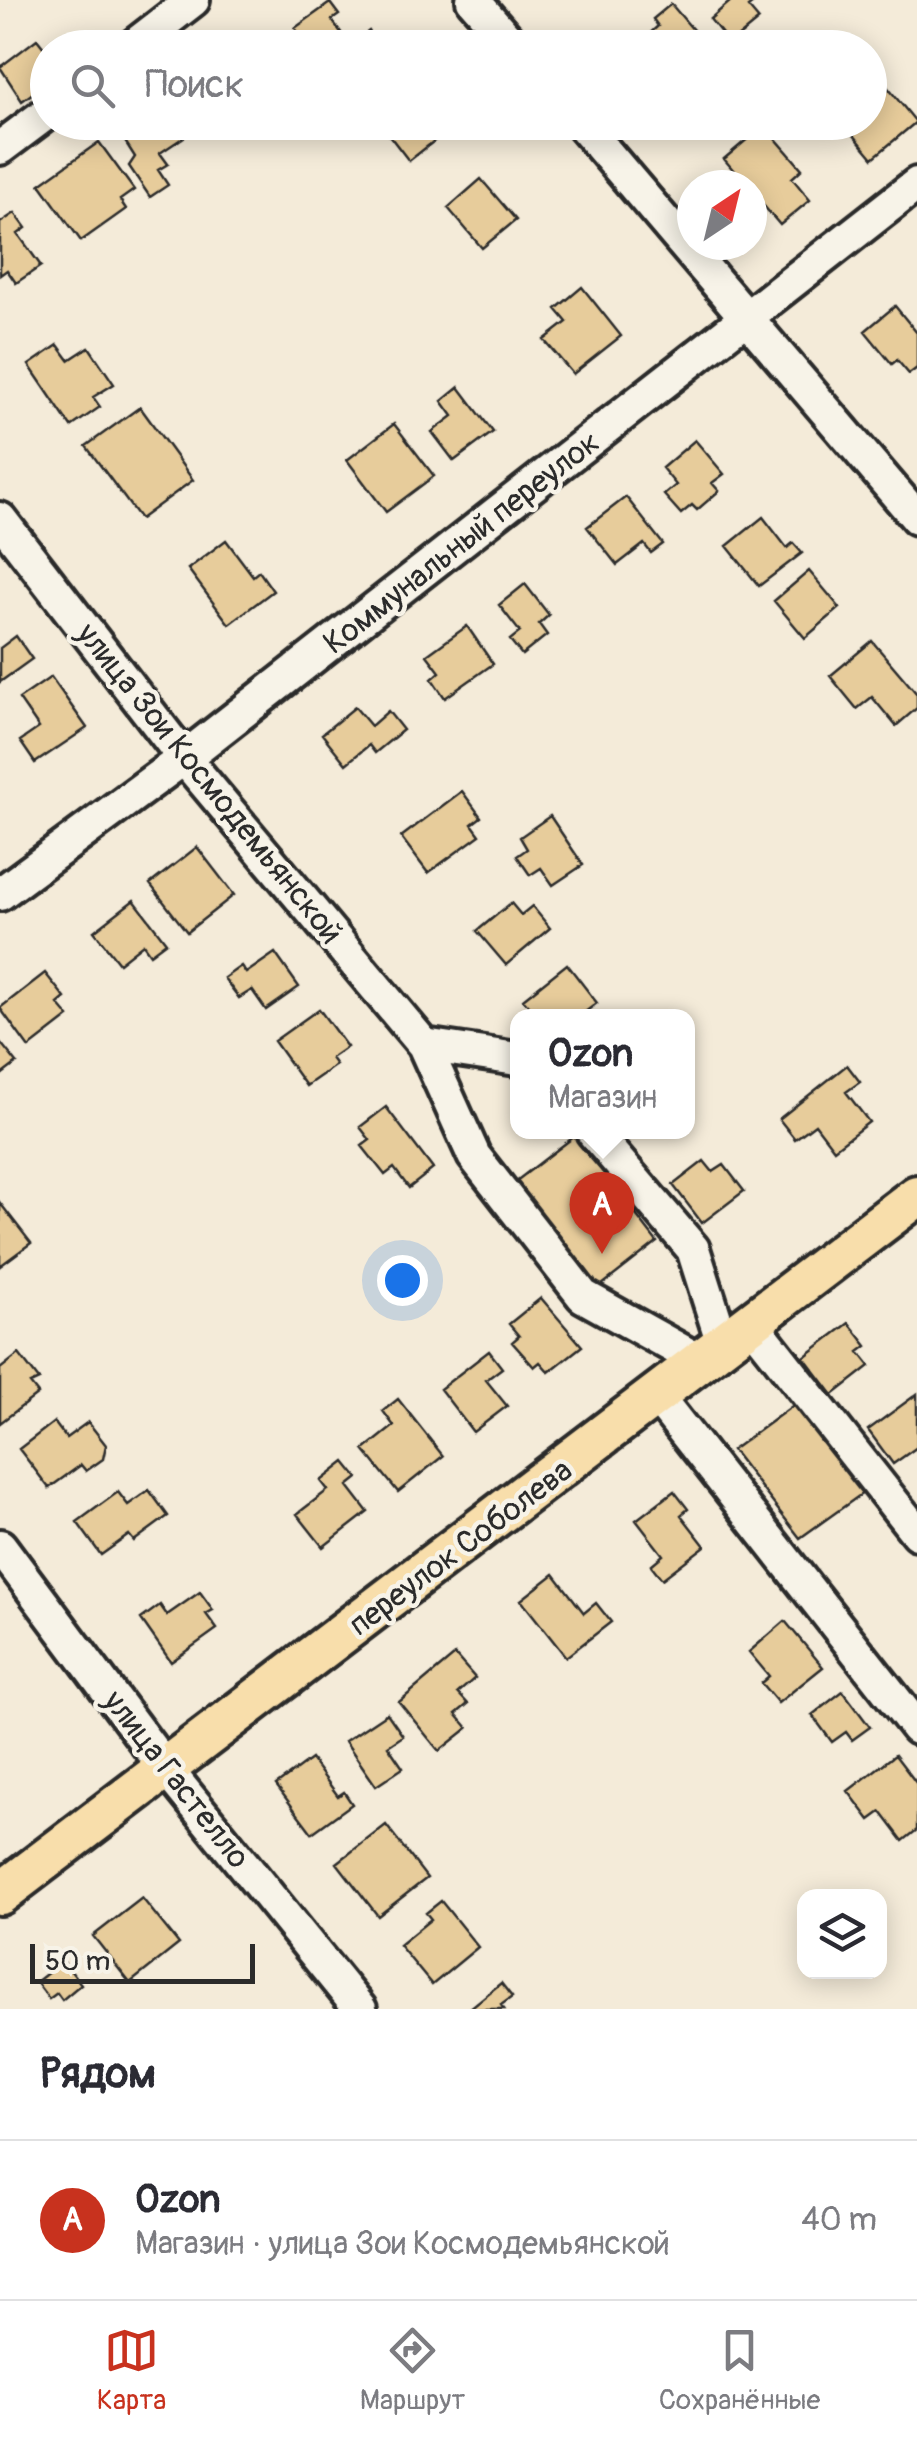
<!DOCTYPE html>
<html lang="ru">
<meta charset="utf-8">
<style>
:root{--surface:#fff;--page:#f7f7f7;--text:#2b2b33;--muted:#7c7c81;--line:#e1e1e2;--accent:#c8321e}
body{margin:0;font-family:Pangolin,sans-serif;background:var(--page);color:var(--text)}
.controls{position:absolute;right:30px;bottom:30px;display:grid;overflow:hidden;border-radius:20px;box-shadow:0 5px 25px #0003}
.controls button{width:90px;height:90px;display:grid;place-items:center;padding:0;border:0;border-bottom:2px solid var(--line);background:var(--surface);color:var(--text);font:50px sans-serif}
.compass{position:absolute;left:677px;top:170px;width:90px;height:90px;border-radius:50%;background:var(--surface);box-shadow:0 5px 25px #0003;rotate:35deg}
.scale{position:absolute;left:30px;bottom:25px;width:225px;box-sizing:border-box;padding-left:10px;border:5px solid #2b2b2b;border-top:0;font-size:28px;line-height:35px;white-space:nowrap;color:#2b2b2b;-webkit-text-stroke:8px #f7f3e8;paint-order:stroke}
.you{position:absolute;left:402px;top:1280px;width:35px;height:35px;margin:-25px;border:8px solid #fff;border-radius:50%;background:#1a73e8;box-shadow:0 0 0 15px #1a73e833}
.badge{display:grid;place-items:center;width:65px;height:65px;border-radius:50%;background:var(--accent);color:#fff;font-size:32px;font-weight:700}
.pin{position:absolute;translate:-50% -82px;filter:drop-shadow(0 2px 5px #0008)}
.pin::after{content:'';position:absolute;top:52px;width:35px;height:30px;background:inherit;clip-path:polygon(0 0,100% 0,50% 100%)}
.popup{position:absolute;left:510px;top:1009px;width:185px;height:130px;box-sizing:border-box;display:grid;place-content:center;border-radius:20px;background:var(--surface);filter:drop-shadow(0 2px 8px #0005);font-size:32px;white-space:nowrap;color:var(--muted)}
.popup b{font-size:38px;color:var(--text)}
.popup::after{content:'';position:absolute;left:50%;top:100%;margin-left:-20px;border:20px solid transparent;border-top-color:var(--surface)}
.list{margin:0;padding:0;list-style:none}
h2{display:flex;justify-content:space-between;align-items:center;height:130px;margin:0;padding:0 40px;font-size:42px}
h2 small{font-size:32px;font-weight:400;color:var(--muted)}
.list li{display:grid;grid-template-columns:65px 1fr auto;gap:30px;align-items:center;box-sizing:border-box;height:160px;padding:0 40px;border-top:2px solid var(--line)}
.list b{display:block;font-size:38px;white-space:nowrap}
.list p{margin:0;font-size:32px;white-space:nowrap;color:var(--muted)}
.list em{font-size:32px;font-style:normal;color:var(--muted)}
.icon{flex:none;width:55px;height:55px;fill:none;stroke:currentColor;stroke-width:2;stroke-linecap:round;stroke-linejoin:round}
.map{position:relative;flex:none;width:917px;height:2009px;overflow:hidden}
.search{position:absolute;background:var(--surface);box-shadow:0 5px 25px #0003;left:30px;right:30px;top:30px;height:110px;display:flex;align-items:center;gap:25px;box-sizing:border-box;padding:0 35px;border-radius:55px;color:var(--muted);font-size:38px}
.sheet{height:290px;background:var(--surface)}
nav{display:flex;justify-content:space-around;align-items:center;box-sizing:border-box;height:140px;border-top:2px solid var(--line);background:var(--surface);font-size:28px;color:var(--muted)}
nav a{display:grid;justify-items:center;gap:5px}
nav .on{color:var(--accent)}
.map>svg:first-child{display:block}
.building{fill:#e7cc9b;stroke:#2b2b2b;stroke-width:2.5}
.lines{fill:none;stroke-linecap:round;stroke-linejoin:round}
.minor-casing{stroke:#2b2b2b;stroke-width:40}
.major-casing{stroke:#2b2b2b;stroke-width:48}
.minor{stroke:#f7f3e8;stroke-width:32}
.major{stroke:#f8deab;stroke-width:40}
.labels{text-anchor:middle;stroke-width:9;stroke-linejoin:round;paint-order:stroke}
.street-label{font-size:32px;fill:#2b2b2b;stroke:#f7f3e8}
</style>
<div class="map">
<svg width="917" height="2009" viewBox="0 0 917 2009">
<rect width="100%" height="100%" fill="#f4ebd9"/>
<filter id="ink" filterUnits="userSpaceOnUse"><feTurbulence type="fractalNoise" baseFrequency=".01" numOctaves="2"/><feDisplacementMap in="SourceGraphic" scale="20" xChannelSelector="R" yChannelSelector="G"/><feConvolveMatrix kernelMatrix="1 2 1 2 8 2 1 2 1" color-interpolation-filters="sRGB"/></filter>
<g filter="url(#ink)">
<path class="building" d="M 732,0 L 751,0 L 753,3 L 748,7 L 759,20 L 730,44 L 710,19 Z
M 330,3 L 339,15 L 332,20 L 350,45 L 369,31 L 380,48 L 309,48 L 295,28 Z
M 671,4 L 706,45 L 634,48 L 658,26 L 653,19 Z
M 37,39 L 48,53 L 48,82 L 22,101 L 0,67 Z
M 876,73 L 916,122 L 873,158 L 843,122 L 870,122 L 870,78 Z
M 139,122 L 179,122 L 187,135 L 160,153 L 168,164 L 158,170 L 168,185 L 150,197 L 129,166 L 135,157 L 121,135 Z
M 379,122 L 434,122 L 443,134 L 409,161 Z
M 764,125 L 802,169 L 792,178 L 810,200 L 780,225 L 752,192 L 752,185 L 746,185 L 724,159 Z
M 99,142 L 134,190 L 120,200 L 126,209 L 81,241 L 40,184 Z
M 481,179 L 516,220 L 482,248 L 448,208 Z
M 15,213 L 26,228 L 18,234 L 41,266 L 16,283 L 7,270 L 0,275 L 0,223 Z
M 582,287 L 621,336 L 573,374 L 544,340 L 567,322 L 556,309 Z
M 895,306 L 917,333 L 917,368 L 909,374 L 897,360 L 892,364 L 865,331 Z
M 58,345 L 69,360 L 89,347 L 114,384 L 93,397 L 100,407 L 71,427 L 29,365 Z
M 459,387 L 493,432 L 454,461 L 432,432 L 453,416 L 442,401 Z
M 140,407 L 193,480 L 140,519 L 86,446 Z
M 394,424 L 434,476 L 386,512 L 347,460 Z
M 695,440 L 724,474 L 712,483 L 719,491 L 697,510 L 692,505 L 681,514 L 664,495 L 676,485 L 662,468 Z
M 626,497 L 663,544 L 651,553 L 644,544 L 617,565 L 587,527 Z
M 763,517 L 787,548 L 793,543 L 802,553 L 759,586 L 727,546 Z
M 226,540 L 253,576 L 259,571 L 273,591 L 229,624 L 188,569 Z
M 809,571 L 840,608 L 805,638 L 774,601 Z
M 525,584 L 549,615 L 539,624 L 547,635 L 522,655 L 510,640 L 520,632 L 499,605 Z
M 467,626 L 493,664 L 445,698 L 432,679 L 440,672 L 427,655 Z
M 16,636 L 32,659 L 0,682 L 0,648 Z
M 872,641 L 917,694 L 917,708 L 896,726 L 872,697 L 857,709 L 830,676 Z
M 51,677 L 87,728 L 35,763 L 20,741 L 39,728 L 19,699 Z
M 355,707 L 371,726 L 388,711 L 403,730 L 375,753 L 369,745 L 346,764 L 322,734 Z
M 462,791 L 481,817 L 472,824 L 480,835 L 428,873 L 401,837 Z
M 550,816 L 583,865 L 553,885 L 541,868 L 530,875 L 517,856 L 527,849 L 520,837 Z
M 197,847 L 234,895 L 187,932 L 150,884 Z
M 134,900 L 166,942 L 150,954 L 143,944 L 119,963 L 94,931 Z
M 511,903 L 521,915 L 532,906 L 550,928 L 506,965 L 477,931 Z
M 275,953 L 299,987 L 266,1010 L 252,990 L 239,998 L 224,978 L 241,966 L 246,973 Z
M 567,964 L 597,1003 L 580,1016 L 537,1016 L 523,999 Z
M 45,973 L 65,998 L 58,1004 L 69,1017 L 29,1048 L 0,1008 Z
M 319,1009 L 347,1047 L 331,1058 L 336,1065 L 306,1086 L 274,1041 Z
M 0,1042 L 17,1063 L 0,1076 Z
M 847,1065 L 860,1082 L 846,1092 L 869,1122 L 834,1149 L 815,1124 L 795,1139 L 779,1119 Z
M 386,1107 L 433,1169 L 409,1188 L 394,1168 L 385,1175 L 362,1146 L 370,1140 L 360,1127 Z
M 575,1136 L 657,1242 L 597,1289 L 515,1182 Z
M 704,1161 L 713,1172 L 724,1165 L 744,1191 L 702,1223 L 673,1185 Z
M 0,1203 L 31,1243 L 0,1266 Z
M 541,1298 L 582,1346 L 549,1372 L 540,1362 L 534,1367 L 512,1342 L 519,1336 L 509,1324 Z
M 849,1323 L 867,1346 L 859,1352 L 870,1366 L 833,1395 L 804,1357 Z
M 489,1351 L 502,1368 L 486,1380 L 507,1406 L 473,1432 L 440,1389 Z
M 19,1354 L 39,1380 L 30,1384 L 38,1394 L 0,1423 L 0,1369 Z
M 917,1394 L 917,1447 L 893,1464 L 868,1430 Z
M 398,1399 L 443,1456 L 398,1492 L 364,1450 L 394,1426 L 383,1411 Z
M 795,1404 L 863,1493 L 800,1538 L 732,1450 Z
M 54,1422 L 66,1438 L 88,1422 L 106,1445 L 103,1459 L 86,1471 L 81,1465 L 49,1488 L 19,1449 Z
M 345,1462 L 358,1478 L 348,1486 L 368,1512 L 323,1547 L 297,1514 L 328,1490 L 321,1481 Z
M 149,1490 L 168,1516 L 134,1541 L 129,1535 L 101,1555 L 77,1522 L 118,1492 L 128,1505 Z
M 674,1491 L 688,1509 L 681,1515 L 705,1546 L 662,1579 L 651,1565 L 663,1555 L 636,1520 Z
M 554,1574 L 584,1613 L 596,1603 L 611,1622 L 566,1657 L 521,1600 Z
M 200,1592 L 213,1610 L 206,1614 L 217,1629 L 171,1662 L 141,1619 L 160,1605 L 167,1615 Z
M 785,1621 L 823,1667 L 778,1703 L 761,1683 L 769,1676 L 749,1652 Z
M 455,1655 L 475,1678 L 458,1693 L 468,1704 L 456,1714 L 468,1728 L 439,1751 L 399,1702 Z
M 843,1691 L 870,1727 L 852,1740 L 846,1732 L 832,1742 L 812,1715 Z
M 387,1713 L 403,1736 L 388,1746 L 403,1768 L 376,1786 L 345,1741 Z
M 895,1755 L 917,1784 L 917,1830 L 903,1841 L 881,1812 L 870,1820 L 848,1791 Z
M 311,1759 L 338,1796 L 344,1792 L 352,1804 L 312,1833 L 276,1785 Z
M 386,1825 L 427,1878 L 378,1916 L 337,1863 Z
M 142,1898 L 179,1944 L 130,1983 L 93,1936 Z
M 441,1901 L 478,1947 L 432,1985 L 399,1945 L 431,1919 L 426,1913 Z
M 63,1961 L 81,1984 L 62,2000 L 57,1993 L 49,1999 L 36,1982 Z
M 501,1983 L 512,1997 L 501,2005 L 504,2009 L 469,2009 Z"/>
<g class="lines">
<defs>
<path id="minor" d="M 473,0 L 515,48
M 131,48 L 193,0
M 580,122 L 917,518
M 0,148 L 48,112
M 0,519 L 184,758 L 424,1045 L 474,1156 L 583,1296 L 703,1363
M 0,894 L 184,758 L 917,184
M 424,1045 L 517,1059
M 593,1132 L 693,1249 L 724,1347
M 751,1322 L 917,1533
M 658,1398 L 917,1728
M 0,1546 L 166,1769 L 360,2009"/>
<path id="major" d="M 0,1894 L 917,1196"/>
</defs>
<use href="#minor" class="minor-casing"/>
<use href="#major" class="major-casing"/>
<use href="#minor" class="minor"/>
<use href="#major" class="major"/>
</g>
</g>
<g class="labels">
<g class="street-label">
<text transform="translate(461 542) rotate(-38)" y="11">Коммунальный переулок</text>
<text transform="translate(210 783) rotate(51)" y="11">улица Зои Космодемьянской</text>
<text transform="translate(460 1547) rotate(-37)" y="11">переулок Соболева</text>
<text transform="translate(177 1779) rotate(52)" y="11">улица Гастелло</text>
</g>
</g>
</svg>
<div class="controls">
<button><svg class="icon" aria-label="layers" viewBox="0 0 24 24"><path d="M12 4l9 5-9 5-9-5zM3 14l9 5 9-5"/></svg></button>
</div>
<svg class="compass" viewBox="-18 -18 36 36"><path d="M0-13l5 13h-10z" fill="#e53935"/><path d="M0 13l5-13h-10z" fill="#7c7c81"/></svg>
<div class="scale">50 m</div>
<div class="you"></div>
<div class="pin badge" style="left:602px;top:1254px">A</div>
<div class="popup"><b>Ozon</b>Магазин</div>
<div class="search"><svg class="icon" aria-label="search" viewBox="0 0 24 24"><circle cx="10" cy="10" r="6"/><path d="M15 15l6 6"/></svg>Поиск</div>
</div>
<section class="sheet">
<h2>Рядом<small></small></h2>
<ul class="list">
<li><span class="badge">A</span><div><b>Ozon</b><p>Магазин · улица Зои Космодемьянской</p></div><em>40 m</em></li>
</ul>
</section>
<nav>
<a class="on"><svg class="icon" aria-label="map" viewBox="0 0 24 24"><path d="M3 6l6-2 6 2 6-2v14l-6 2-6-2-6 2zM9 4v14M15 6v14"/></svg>Карта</a>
<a><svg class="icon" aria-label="directions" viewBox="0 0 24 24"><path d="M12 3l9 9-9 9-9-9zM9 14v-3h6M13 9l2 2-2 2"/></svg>Маршрут</a>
<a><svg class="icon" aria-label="saved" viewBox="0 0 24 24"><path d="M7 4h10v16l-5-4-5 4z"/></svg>Сохранённые</a>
</nav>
